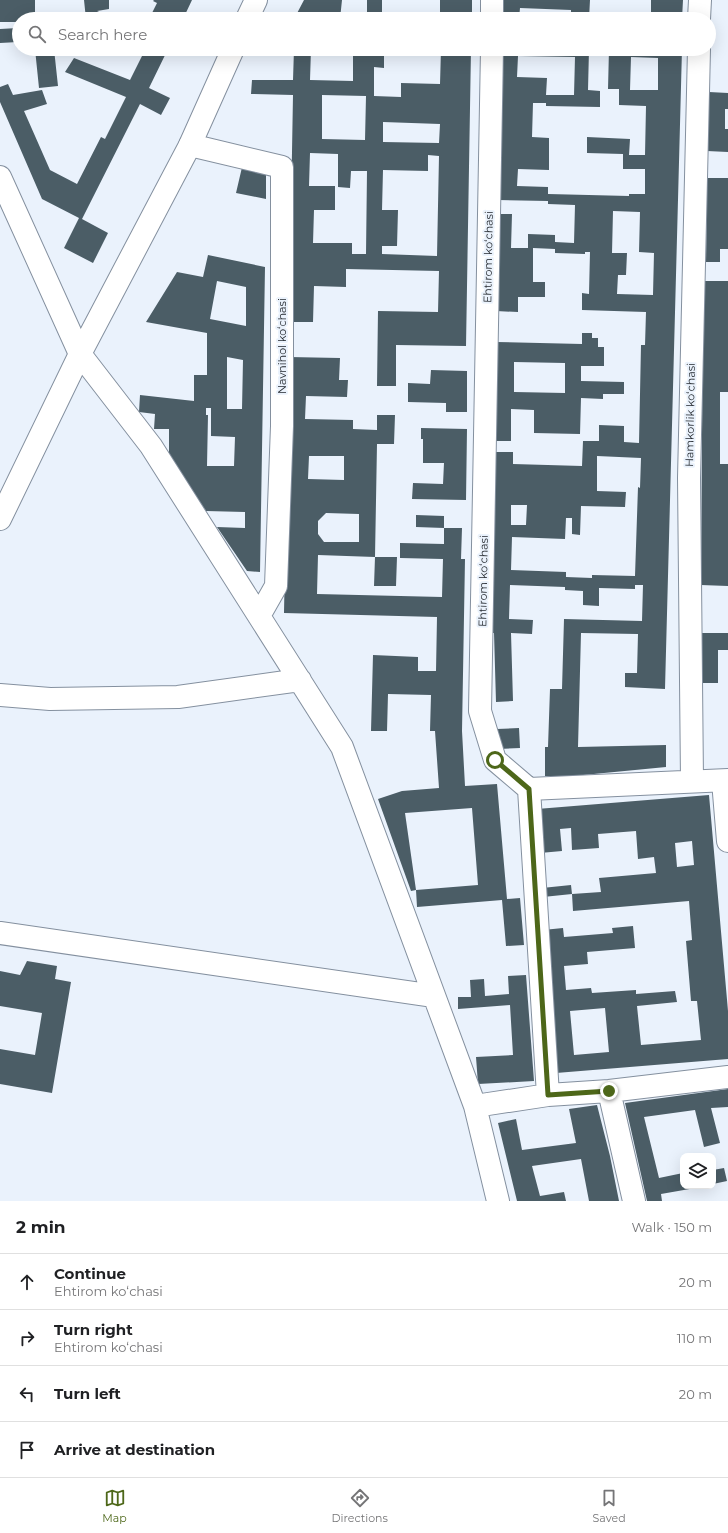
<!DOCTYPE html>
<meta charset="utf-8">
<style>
:root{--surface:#fff;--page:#f6f6f6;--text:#202124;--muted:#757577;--line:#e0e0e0;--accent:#4d6719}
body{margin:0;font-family:Montserrat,sans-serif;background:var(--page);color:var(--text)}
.controls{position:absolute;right:12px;bottom:12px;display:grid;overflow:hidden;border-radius:8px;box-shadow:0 4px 16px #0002}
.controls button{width:36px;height:36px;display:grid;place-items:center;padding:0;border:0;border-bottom:1px solid var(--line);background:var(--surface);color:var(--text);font:20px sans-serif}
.stop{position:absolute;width:12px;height:12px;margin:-9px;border:3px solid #4d6719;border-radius:50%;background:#fff}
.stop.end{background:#4d6719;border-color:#fff;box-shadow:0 1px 4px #0008}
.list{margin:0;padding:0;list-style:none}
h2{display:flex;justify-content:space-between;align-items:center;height:52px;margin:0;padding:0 16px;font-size:17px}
h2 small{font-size:13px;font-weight:400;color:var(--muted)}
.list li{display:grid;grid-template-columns:26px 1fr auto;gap:12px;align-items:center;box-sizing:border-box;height:56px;padding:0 16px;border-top:1px solid var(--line)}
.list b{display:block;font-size:15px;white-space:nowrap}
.list p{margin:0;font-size:13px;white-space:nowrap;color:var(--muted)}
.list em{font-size:13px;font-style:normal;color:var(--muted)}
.icon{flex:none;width:22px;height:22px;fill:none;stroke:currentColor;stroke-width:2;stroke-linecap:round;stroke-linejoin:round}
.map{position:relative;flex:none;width:728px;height:1201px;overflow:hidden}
.search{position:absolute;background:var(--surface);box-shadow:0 4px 16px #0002;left:12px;right:12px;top:12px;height:44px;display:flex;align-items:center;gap:10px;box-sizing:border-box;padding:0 14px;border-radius:22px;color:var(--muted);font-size:15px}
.sheet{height:276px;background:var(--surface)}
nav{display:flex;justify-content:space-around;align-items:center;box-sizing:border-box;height:56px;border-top:1px solid var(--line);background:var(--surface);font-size:11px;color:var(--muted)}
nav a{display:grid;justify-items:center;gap:2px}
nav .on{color:var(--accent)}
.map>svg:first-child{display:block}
.building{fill:#4b5d66;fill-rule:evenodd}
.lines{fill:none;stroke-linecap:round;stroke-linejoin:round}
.minor-casing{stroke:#84909f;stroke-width:24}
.major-casing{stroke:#84909f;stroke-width:24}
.minor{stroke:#fff;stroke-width:22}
.major{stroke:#fff;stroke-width:22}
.route{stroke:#4d6719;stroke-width:5}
.labels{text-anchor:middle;stroke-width:4;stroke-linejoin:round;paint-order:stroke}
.street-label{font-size:11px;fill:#252a30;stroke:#eaf2fc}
</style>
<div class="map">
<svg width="728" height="1201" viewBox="0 0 728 1201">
<rect width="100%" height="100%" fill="#eaf2fc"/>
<path class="building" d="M 0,0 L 35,0 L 35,19 L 19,19 L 19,22 L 0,22 Z
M 84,0 L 109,0 L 109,9 L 97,11 L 114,19 L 86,19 Z
M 154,0 L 192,0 L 183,19 L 149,19 L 157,3 L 153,1 Z
M 304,0 L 342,0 L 340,19 L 294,19 Z
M 367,0 L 382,0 L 382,19 L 367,19 Z
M 440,0 L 472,0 L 472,19 L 440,19 Z
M 503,0 L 590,0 L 589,19 L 571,19 L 571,10 L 520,8 L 519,19 L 502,19 Z
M 651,0 L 683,0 L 682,19 L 651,19 Z
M 18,28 L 18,42 L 0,43 L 0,29 Z
M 35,49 L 54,49 L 58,86 L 39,88 Z
M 138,49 L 168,49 L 149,88 L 170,98 L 161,115 L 140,104 L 82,219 L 108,233 L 93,263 L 64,248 L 79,218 L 42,199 L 0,102 L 0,87 L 8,84 L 13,95 L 42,90 L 47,104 L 24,111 L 50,170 L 77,184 L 101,137 L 105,139 L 126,97 L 65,72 L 74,58 L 130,80 L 144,52 Z
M 294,49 L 311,49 L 310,80 L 353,81 L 353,49 L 407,49 L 407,52 L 384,52 L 384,68 L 374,67 L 374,96 L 401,97 L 401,83 L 440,84 L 441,49 L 471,49 L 466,346 L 396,345 L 396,386 L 377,386 L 378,311 L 438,312 L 439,271 L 346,269 L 346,287 L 314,286 L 313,322 L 289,322 L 293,95 L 251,94 L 252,80 L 293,80 ZM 322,95 L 366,96 L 365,140 L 322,139 ZM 383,122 L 440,124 L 439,143 L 383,142 ZM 310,153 L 338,154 L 338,187 L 350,188 L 351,171 L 367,171 L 366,254 L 352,254 L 352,243 L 313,243 L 314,210 L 335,210 L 335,186 L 309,186 ZM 428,155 L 439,156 L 437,256 L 382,254 L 382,246 L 397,246 L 398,210 L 382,210 L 383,170 L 428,171 Z
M 502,49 L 589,49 L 588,90 L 600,91 L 600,107 L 546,106 L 546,103 L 533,103 L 532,137 L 549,138 L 549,170 L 518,169 L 517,186 L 548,187 L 548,194 L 629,196 L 629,194 L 645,194 L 645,169 L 623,169 L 623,154 L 587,153 L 587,137 L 630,139 L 629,155 L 645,155 L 646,106 L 619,105 L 619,89 L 608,89 L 609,49 L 682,49 L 665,689 L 625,687 L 625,673 L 637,673 L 638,634 L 581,633 L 578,747 L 666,745 L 666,767 L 573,776 L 545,776 L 545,747 L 548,747 L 550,689 L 562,689 L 564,619 L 642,621 L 643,585 L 635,585 L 635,589 L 599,588 L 599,606 L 583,605 L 583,591 L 565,590 L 565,587 L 510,585 L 509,619 L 533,620 L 532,634 L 511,633 L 513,701 L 496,702 L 494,633 L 490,633 L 495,452 L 513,452 L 513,464 L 582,466 L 583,441 L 599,441 L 599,425 L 624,426 L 624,442 L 639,443 L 641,345 L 645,345 L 646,312 L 582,310 L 582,293 L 589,294 L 590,252 L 585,252 L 585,254 L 555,253 L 555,249 L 533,248 L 533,282 L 545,282 L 545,297 L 518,297 L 518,312 L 496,311 L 499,214 L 512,214 L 511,248 L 528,248 L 528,234 L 555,235 L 555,242 L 574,243 L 575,205 L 548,204 L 548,201 L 498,200 ZM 518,56 L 575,57 L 574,95 L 546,95 L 547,78 L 517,77 ZM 631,57 L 658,58 L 658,90 L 630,90 ZM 613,211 L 640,212 L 639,252 L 654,253 L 653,295 L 617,294 L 618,275 L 626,275 L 627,253 L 612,253 ZM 597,456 L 641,458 L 640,488 L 638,487 L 635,576 L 592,575 L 592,578 L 566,577 L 566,572 L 511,570 L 512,537 L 565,539 L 566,518 L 572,518 L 572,534 L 580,535 L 581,506 L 625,507 L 626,492 L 597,491 ZM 511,505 L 527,505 L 526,525 L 511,525 Z
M 709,92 L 728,93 L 728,109 L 725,109 L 725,129 L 728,129 L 728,152 L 707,151 Z
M 243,163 L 266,169 L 266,199 L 236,193 Z
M 707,178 L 728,178 L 728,249 L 720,249 L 720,262 L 706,262 Z
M 208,255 L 265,267 L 260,572 L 247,571 L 217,527 L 245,528 L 245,512 L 206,511 L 169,458 L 169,429 L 154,429 L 155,414 L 139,412 L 140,395 L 194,401 L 194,375 L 207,375 L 207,333 L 146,322 L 177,272 L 203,277 ZM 217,281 L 246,287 L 246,326 L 210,319 ZM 227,357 L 243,360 L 242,409 L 227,409 ZM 206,408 L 211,408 L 211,436 L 235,437 L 234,466 L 207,466 L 208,415 L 206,415 Z
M 703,281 L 728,281 L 728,392 L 720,392 L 720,464 L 728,464 L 728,586 L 701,585 Z
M 582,333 L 592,333 L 592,338 L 598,338 L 598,347 L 604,347 L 604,366 L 581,366 L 581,381 L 624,382 L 624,394 L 603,394 L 603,399 L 581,398 L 580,434 L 534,433 L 534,410 L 511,409 L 511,441 L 495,441 L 496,342 L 582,344 ZM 514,362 L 565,363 L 565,393 L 514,392 Z
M 289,357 L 340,358 L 339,380 L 348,380 L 347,397 L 306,396 L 305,419 L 353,420 L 353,429 L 377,430 L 377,415 L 395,415 L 394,444 L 377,444 L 375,557 L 318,555 L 317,594 L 442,597 L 443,559 L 400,558 L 400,543 L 444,544 L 444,528 L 462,528 L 461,559 L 465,559 L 462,731 L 465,786 L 497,784 L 507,899 L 520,898 L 524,945 L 506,946 L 502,900 L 417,907 L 416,890 L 411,891 L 378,799 L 402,791 L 439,788 L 435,731 L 430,731 L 431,695 L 388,694 L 387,731 L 371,731 L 373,655 L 418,657 L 418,671 L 436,671 L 437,617 L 284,613 ZM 309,456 L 344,456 L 344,480 L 308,479 ZM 326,513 L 359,514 L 359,542 L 324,542 L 318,534 L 318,521 ZM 472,808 L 478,885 L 416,890 L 405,813 Z
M 431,370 L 467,371 L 467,412 L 446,412 L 446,403 L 408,402 L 408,383 L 430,384 Z
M 421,428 L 467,429 L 466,500 L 412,499 L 413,483 L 443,484 L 444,463 L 423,463 L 423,439 L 421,439 Z
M 416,515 L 444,516 L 444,528 L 416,527 Z
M 375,557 L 397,557 L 396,586 L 374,586 Z
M 698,633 L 728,633 L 728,650 L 718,650 L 718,683 L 698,683 Z
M 519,728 L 520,748 L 498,749 L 497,729 Z
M 709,795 L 728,1011 L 728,1059 L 556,1073 L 543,930 L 563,928 L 564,937 L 613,933 L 612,928 L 633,926 L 635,948 L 587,952 L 588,964 L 564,966 L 566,990 L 591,988 L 592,993 L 636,990 L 636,994 L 675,991 L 677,1002 L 637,1006 L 641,1045 L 701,1040 L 697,1001 L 691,1001 L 686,941 L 692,940 L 689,901 L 573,911 L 572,894 L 601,892 L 599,878 L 656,873 L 654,857 L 638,859 L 636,831 L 598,834 L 599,848 L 572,850 L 571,828 L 560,829 L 562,851 L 540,853 L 537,809 ZM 692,841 L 694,865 L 677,867 L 675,843 ZM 605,1008 L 609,1052 L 574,1055 L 570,1011 Z
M 571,885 L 572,894 L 543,897 L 542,888 Z
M 27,961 L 57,966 L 55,979 L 71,982 L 52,1093 L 0,1084 L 0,1049 L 35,1055 L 42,1013 L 0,1006 L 0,971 L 20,975 Z
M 526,975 L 534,1081 L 478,1084 L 476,1057 L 513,1055 L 510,1005 L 458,1009 L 458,997 L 471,997 L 470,980 L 484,979 L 485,996 L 509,994 L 508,976 Z
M 728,1089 L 728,1107 L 711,1108 L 720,1143 L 704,1147 L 695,1110 L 644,1117 L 659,1178 L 683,1173 L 683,1186 L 701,1187 L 661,1194 L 662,1201 L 647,1201 L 625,1103 Z
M 597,1105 L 610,1156 L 619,1201 L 589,1201 L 581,1159 L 532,1166 L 540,1196 L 564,1192 L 566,1201 L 517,1201 L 498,1123 L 516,1119 L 522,1150 L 576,1143 L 569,1109 Z
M 724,1168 L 727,1181 L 713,1184 L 713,1170 Z"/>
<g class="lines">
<defs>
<path id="minor" d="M 492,19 L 492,0
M 699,19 L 700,0
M 492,49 L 480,711 L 495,760 L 529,789 L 548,1095
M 190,145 L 282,167 L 282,426 L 276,586 L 259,616
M 0,177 L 80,354 L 151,446 L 342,747 L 475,1106 L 498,1201
M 0,695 L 50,699 L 178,697 L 300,680
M 692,781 L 689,478 L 699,49
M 723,781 L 728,841
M 529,789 L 728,780
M 0,933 L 434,996
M 609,1091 L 634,1201
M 475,1106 L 548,1095 L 609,1091 L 728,1077"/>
<path id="major" d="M 247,19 L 256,0
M 0,519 L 80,354 L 190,145 L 233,49"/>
</defs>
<use href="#minor" class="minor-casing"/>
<use href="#major" class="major-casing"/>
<use href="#minor" class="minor"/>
<use href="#major" class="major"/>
</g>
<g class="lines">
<path class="route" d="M 495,760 L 529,789 L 548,1095 L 609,1091"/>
</g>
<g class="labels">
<g class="street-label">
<text transform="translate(488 257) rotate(-89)" y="4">Ehtirom koʻchasi</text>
<text transform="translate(282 346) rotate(-90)" y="4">Navnihol koʻchasi</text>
<text transform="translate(690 415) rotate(-89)" y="4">Hamkorlik koʻchasi</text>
<text transform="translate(483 581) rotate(-89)" y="4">Ehtirom koʻchasi</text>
</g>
</g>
</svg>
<div class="controls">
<button><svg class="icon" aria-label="layers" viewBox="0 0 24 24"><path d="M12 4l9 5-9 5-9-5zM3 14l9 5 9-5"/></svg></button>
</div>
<div class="stop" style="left:495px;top:760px"></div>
<div class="stop end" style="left:609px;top:1091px"></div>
<div class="search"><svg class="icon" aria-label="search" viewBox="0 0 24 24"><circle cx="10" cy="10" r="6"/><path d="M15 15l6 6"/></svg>Search here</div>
</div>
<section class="sheet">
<h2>2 min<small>Walk · 150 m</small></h2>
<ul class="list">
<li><svg class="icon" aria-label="ahead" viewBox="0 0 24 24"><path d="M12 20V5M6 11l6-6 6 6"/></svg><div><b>Continue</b><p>Ehtirom koʻchasi</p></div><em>20 m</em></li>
<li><svg class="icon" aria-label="right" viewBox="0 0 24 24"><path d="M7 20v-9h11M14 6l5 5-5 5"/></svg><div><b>Turn right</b><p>Ehtirom koʻchasi</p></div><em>110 m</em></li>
<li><svg class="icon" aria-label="left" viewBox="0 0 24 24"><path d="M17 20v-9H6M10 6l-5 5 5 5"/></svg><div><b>Turn left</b></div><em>20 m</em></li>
<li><svg class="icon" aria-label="arrive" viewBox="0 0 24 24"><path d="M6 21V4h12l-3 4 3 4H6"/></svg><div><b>Arrive at destination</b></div></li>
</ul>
</section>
<nav>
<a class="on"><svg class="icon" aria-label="map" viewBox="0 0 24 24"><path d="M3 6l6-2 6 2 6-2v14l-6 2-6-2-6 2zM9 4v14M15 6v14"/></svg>Map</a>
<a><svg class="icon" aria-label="directions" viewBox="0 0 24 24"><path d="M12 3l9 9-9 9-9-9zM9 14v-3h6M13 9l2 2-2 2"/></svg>Directions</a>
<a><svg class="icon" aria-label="saved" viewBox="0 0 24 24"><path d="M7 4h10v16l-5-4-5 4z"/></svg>Saved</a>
</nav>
